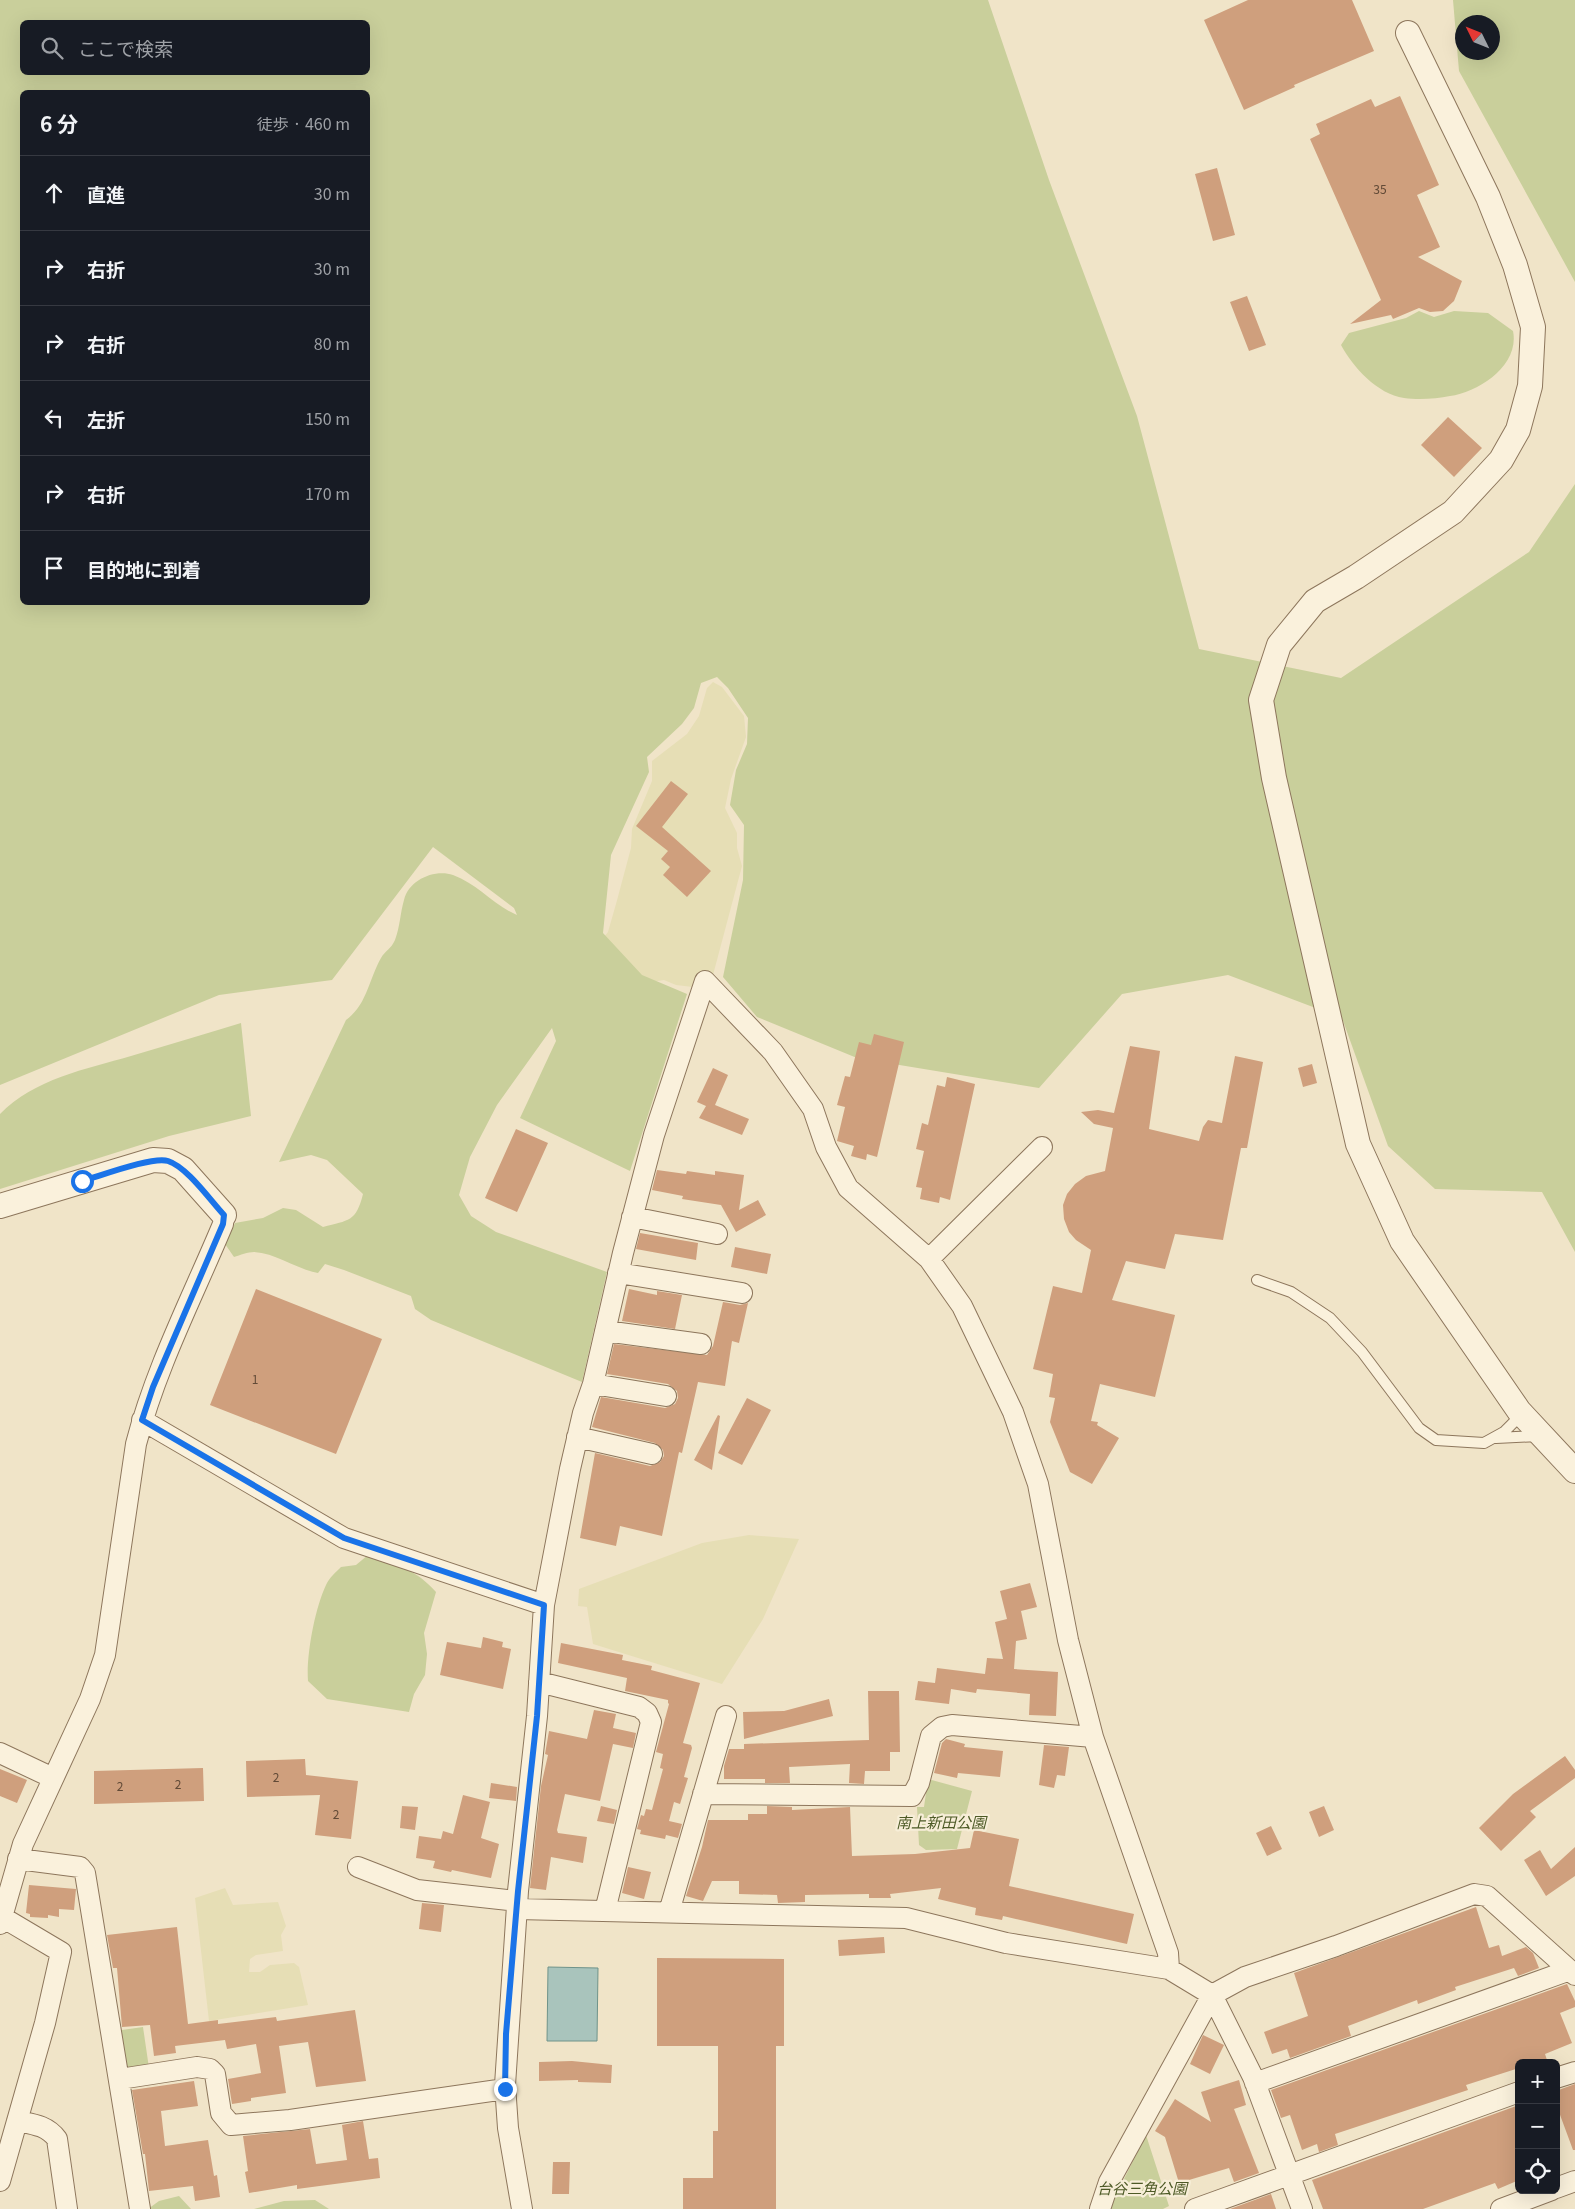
<!DOCTYPE html>
<html lang="ja">
<meta charset="utf-8">
<style>
:root{--surface:#171b24;--page:#242831;--text:#f1f3f6;--muted:#9ea1a6;--line:#363941}
body{margin:0;font-family:Georgia,"Noto Sans JP",serif;background:var(--page);color:var(--text)}
.controls{position:absolute;right:15px;bottom:15px;display:grid;overflow:hidden;border-radius:8px;box-shadow:0 5px 20px #0002}
.controls button{width:45px;height:45px;display:grid;place-items:center;padding:0;border:0;border-bottom:1px solid var(--line);background:var(--surface);color:var(--text);font:25px sans-serif}
.compass{position:absolute;left:1455px;top:15px;width:45px;height:45px;border-radius:50%;background:var(--surface);box-shadow:0 5px 20px #0002;rotate:313deg}
.stop{position:absolute;width:15px;height:15px;margin:-11px;border:4px solid #1a73e8;border-radius:50%;background:#fff}
.stop.end{background:#1a73e8;border-color:#fff;box-shadow:0 1px 5px #0008}
.list{margin:0;padding:0;list-style:none}
h2{display:flex;justify-content:space-between;align-items:center;height:65px;margin:0;padding:0 20px;font-size:21px}
h2 small{font-size:16px;font-weight:400;color:var(--muted)}
.list li{display:grid;grid-template-columns:32px 1fr auto;gap:15px;align-items:center;box-sizing:border-box;height:75px;padding:0 20px;border-top:1px solid var(--line)}
.list b{display:block;font-size:19px;white-space:nowrap}
.list em{font-size:16px;font-style:normal;color:var(--muted)}
.icon{flex:none;width:28px;height:28px;fill:none;stroke:currentColor;stroke-width:2;stroke-linecap:round;stroke-linejoin:round}
.map{position:relative;flex:none;width:1575px;height:2209px;overflow:hidden}
.search{position:absolute;background:var(--surface);box-shadow:0 5px 20px #0002;left:20px;top:20px;width:350px;height:55px;display:flex;align-items:center;gap:12px;box-sizing:border-box;padding:0 18px;border-radius:8px;color:var(--muted);font-size:19px}
.panel{position:absolute;background:var(--surface);box-shadow:0 5px 20px #0002;left:20px;top:90px;width:350px;height:515px;border-radius:8px}
.map>svg:first-child{display:block}
.farmland{fill:#e6deb5}
.green{fill:#c9cf9b;fill-rule:evenodd}
.water{fill:#a9c4bc;stroke:#6f938a}
.building{fill:#cf9f7d}
.lines{fill:none;stroke-linecap:round;stroke-linejoin:round}
.service-casing{stroke:#8d765c;stroke-width:12}
.minor-casing{stroke:#8d765c;stroke-width:22}
.tertiary-casing{stroke:#8d765c;stroke-width:26}
.service{stroke:#faf1dc;stroke-width:10}
.minor{stroke:#faf1dc;stroke-width:20}
.tertiary{stroke:#faf1dc;stroke-width:24}
.route{stroke:#1a73e8;stroke-width:6}
.labels{text-anchor:middle;stroke-width:4.5;stroke-linejoin:round;paint-order:stroke}
.number-label{font-size:12px;fill:#624a37}
.park-label{font-size:15px;font-style:italic;fill:#4d5a26;stroke:#f7eed8}
</style>
<div class="map">
<svg width="1575" height="2209" viewBox="0 0 1575 2209">
<rect width="100%" height="100%" fill="#f0e4c8"/>
<path class="farmland" d="M 713,682 L 722,687 L 744,716 L 746,737 L 731,779 L 725,808 L 737,833 L 737,848 L 742,866 L 713,975 L 693,987 L 676,985 L 664,980 L 645,983 L 600,942 L 608,932 L 616,904 L 631,848 L 632,829 L 652,781 L 652,761 L 687,734 L 699,716 L 707,688 Z
M 749,1535 L 799,1539 L 763,1619 L 722,1684 L 593,1644 L 587,1607 L 578,1606 L 579,1589 L 702,1543 Z
M 225,1888 L 233,1905 L 278,1902 L 286,1926 L 281,1935 L 283,1951 L 256,1955 L 250,1959 L 249,1972 L 260,1972 L 270,1965 L 294,1963 L 299,1967 L 308,2005 L 209,2021 L 195,1898 Z"/>
<path class="green" d="M 0,0 L 988,0 L 1049,180 L 1137,416 L 1199,649 L 1341,678 L 1529,552 L 1575,484 L 1575,1252 L 1542,1192 L 1435,1189 L 1388,1146 L 1342,1018 L 1228,975 L 1122,994 L 1039,1088 L 857,1058 L 757,1017 L 723,977 L 743,880 L 744,825 L 730,805 L 736,770 L 747,744 L 748,718 L 728,688 L 717,677 L 701,683 L 694,708 L 682,724 L 647,757 L 649,772 L 611,855 L 603,933 L 642,975 L 687,994 L 630,1171 L 520,1118 L 556,1041 L 552,1028 L 497,1105 L 470,1157 L 459,1195 L 471,1216 L 496,1232 L 607,1272 L 582,1382 L 431,1320 L 415,1309 L 411,1296 L 344,1270 L 325,1264 L 318,1273 C 296,1269 276,1253 254,1252 C 248,1252 240,1255 234,1257 L 225,1244 L 235,1223 L 263,1218 L 283,1208 L 296,1210 L 323,1227 C 349,1220 356,1222 363,1194 L 327,1160 L 311,1155 L 279,1162 L 346,1020 C 367,1005 369,979 381,958 C 385,951 391,949 395,940 C 400,927 400,914 404,900 C 409,880 434,869 453,875 C 478,884 493,905 517,915 L 514,908 L 433,847 L 332,980 L 219,995 L 0,1085 ZM 22,22 L 368,22 L 368,72 L 22,72 ZM 22,92 L 368,92 L 368,602 L 22,602 Z
M 1453,0 L 1575,0 L 1575,282 L 1459,71 ZM 1462,22 L 1492,22 L 1492,52 L 1462,52 Z
M 1419,311 L 1434,317 L 1454,311 L 1488,313 L 1513,331 C 1520,365 1479,392 1450,396 C 1436,399 1418,400 1404,398 C 1377,394 1353,367 1341,345 L 1349,333 L 1406,318 Z
M 241,1023 L 251,1116 L 169,1136 L 0,1189 L 0,1114 C 34,1079 86,1069 131,1056 C 168,1045 205,1034 241,1023 Z
M 368,1555 C 394,1562 418,1571 436,1592 L 424,1633 L 427,1654 L 425,1675 L 414,1694 L 409,1712 L 327,1699 L 308,1681 C 306,1656 315,1608 326,1585 C 329,1578 336,1572 341,1567 L 356,1565 Z
M 928,1779 L 972,1791 L 957,1849 L 926,1850 L 919,1845 L 917,1807 L 924,1807 Z
M 143,2027 L 149,2068 L 122,2072 L 115,2031 Z
M 1146,2135 L 1169,2206 L 1163,2209 L 1109,2209 Z
M 179,2196 L 191,2209 L 148,2209 L 159,2201 Z
M 315,2200 L 329,2209 L 254,2209 L 284,2201 Z"/>
<path class="water" d="M 548,1967 L 598,1968 L 597,2041 L 547,2041 Z"/>
<path class="building" d="M 1248,0 L 1352,0 L 1374,51 L 1294,85 L 1295,87 L 1244,110 L 1204,20 Z
M 1400,96 L 1439,185 L 1417,195 L 1440,247 L 1418,257 L 1462,281 L 1454,301 L 1443,311 L 1430,312 L 1419,308 L 1393,319 L 1391,315 L 1350,324 L 1381,300 L 1310,139 L 1320,134 L 1316,124 L 1371,99 L 1375,107 Z
M 1217,168 L 1235,235 L 1213,241 L 1195,174 Z
M 1247,296 L 1266,345 L 1249,351 L 1230,302 Z
M 1448,417 L 1482,448 L 1454,477 L 1421,445 Z
M 671,781 L 688,794 L 662,827 L 711,871 L 687,897 L 663,875 L 670,867 L 661,859 L 668,851 L 636,826 Z
M 874,1034 L 904,1042 L 877,1157 L 867,1154 L 866,1160 L 851,1156 L 854,1146 L 837,1141 L 845,1107 L 837,1105 L 845,1076 L 850,1077 L 859,1042 L 871,1045 Z
M 1130,1046 L 1160,1051 L 1149,1129 L 1199,1141 L 1203,1127 L 1208,1120 L 1222,1123 L 1235,1056 L 1263,1062 L 1247,1148 L 1241,1148 L 1223,1240 L 1175,1234 L 1165,1269 L 1126,1261 L 1112,1300 L 1175,1315 L 1155,1397 L 1100,1384 L 1091,1421 L 1098,1422 L 1097,1425 L 1119,1438 L 1092,1484 L 1070,1472 L 1050,1422 L 1055,1398 L 1049,1397 L 1053,1374 L 1033,1369 L 1053,1286 L 1082,1293 L 1091,1250 L 1076,1240 L 1069,1232 L 1064,1219 L 1063,1205 L 1067,1194 L 1075,1184 L 1086,1176 L 1105,1171 L 1113,1128 L 1094,1124 L 1081,1112 L 1098,1110 L 1114,1113 Z
M 1312,1064 L 1317,1083 L 1303,1087 L 1298,1068 Z
M 713,1068 L 728,1075 L 715,1105 L 749,1119 L 742,1135 L 699,1118 L 706,1106 L 697,1102 Z
M 947,1077 L 975,1084 L 950,1200 L 940,1197 L 939,1203 L 920,1199 L 922,1188 L 916,1187 L 924,1151 L 916,1149 L 922,1123 L 928,1125 L 937,1085 L 945,1087 Z
M 516,1129 L 548,1143 L 517,1212 L 485,1198 Z
M 657,1170 L 686,1174 L 687,1171 L 715,1175 L 715,1171 L 744,1175 L 739,1210 L 758,1200 L 766,1215 L 736,1232 L 721,1205 L 682,1199 L 683,1196 L 652,1190 Z
M 640,1233 L 698,1243 L 696,1260 L 636,1249 Z
M 735,1247 L 771,1254 L 767,1274 L 731,1267 Z
M 256,1289 L 382,1339 L 336,1454 L 210,1405 Z
M 629,1289 L 657,1295 L 657,1291 L 682,1295 L 675,1329 L 622,1321 Z
M 723,1302 L 740,1305 L 748,1303 L 739,1343 L 732,1341 L 725,1386 L 698,1382 L 682,1453 L 679,1452 L 662,1536 L 620,1526 L 616,1546 L 580,1538 L 595,1453 L 650,1466 L 660,1462 L 664,1456 L 663,1450 L 655,1443 L 592,1427 L 601,1397 L 665,1408 L 675,1404 L 678,1398 L 677,1391 L 668,1384 L 607,1374 L 614,1344 L 707,1355 L 713,1346 Z
M 747,1398 L 771,1410 L 742,1465 L 718,1453 Z
M 718,1415 L 720,1416 L 712,1470 L 694,1460 Z
M 1030,1583 L 1037,1607 L 1021,1611 L 1027,1639 L 1016,1641 L 1014,1669 L 1058,1672 L 1056,1716 L 1029,1715 L 1030,1694 L 977,1689 L 976,1693 L 951,1689 L 949,1704 L 915,1700 L 918,1681 L 935,1683 L 937,1668 L 985,1674 L 987,1658 L 1003,1659 L 995,1622 L 1007,1619 L 1000,1591 Z
M 483,1637 L 503,1642 L 502,1647 L 511,1649 L 503,1689 L 440,1675 L 447,1642 L 481,1648 Z
M 561,1643 L 623,1655 L 622,1660 L 652,1666 L 651,1670 L 700,1683 L 683,1743 L 691,1745 L 692,1748 L 684,1777 L 688,1778 L 680,1804 L 674,1802 L 669,1821 L 682,1824 L 678,1838 L 666,1835 L 665,1839 L 640,1834 L 641,1830 L 637,1829 L 641,1815 L 644,1816 L 646,1809 L 652,1810 L 663,1769 L 660,1768 L 663,1754 L 656,1752 L 669,1704 L 668,1703 L 668,1700 L 625,1691 L 627,1678 L 558,1663 Z
M 868,1691 L 899,1691 L 900,1752 L 890,1752 L 890,1771 L 865,1771 L 864,1784 L 849,1783 L 850,1764 L 789,1767 L 790,1783 L 765,1783 L 765,1779 L 724,1779 L 724,1766 L 729,1749 L 744,1749 L 744,1744 L 869,1740 Z
M 829,1699 L 833,1716 L 744,1739 L 743,1712 L 784,1711 Z
M 594,1710 L 616,1714 L 613,1728 L 636,1733 L 633,1748 L 613,1744 L 600,1801 L 565,1794 L 557,1830 L 558,1833 L 587,1837 L 583,1863 L 551,1857 L 546,1890 L 530,1888 L 541,1786 L 548,1755 L 545,1754 L 549,1731 L 587,1739 Z
M 946,1739 L 965,1744 L 964,1747 L 1003,1751 L 1000,1777 L 958,1773 L 957,1778 L 934,1773 L 942,1743 Z
M 1044,1745 L 1069,1747 L 1065,1776 L 1057,1775 L 1054,1788 L 1039,1785 Z
M 1565,1756 L 1575,1770 L 1575,1778 L 1530,1811 L 1536,1817 L 1501,1851 L 1479,1828 L 1513,1794 Z
M 305,1759 L 306,1775 L 358,1781 L 351,1839 L 315,1835 L 320,1795 L 247,1797 L 246,1761 Z
M 203,1768 L 204,1801 L 94,1804 L 94,1771 Z
M 0,1769 L 27,1780 L 17,1803 L 0,1796 Z
M 491,1783 L 517,1787 L 516,1801 L 489,1798 Z
M 463,1795 L 490,1802 L 481,1838 L 499,1844 L 491,1878 L 452,1870 L 451,1872 L 433,1868 L 435,1861 L 416,1858 L 419,1836 L 441,1839 L 443,1831 L 453,1834 Z
M 402,1806 L 418,1807 L 415,1830 L 400,1828 Z
M 601,1806 L 617,1810 L 614,1824 L 597,1821 Z
M 767,1806 L 792,1807 L 792,1810 L 850,1807 L 852,1856 L 915,1854 L 970,1848 L 974,1830 L 1019,1839 L 1009,1886 L 1134,1914 L 1127,1944 L 1003,1916 L 1002,1920 L 975,1915 L 976,1908 L 938,1899 L 941,1888 L 890,1894 L 891,1898 L 869,1898 L 869,1894 L 805,1895 L 805,1902 L 778,1903 L 777,1895 L 739,1894 L 739,1881 L 712,1881 L 703,1901 L 686,1896 L 702,1847 L 708,1820 L 748,1820 L 748,1814 L 767,1814 Z
M 1324,1806 L 1334,1830 L 1319,1837 L 1309,1812 Z
M 1271,1826 L 1282,1849 L 1267,1856 L 1256,1833 Z
M 1575,1847 L 1575,1876 L 1546,1896 L 1524,1860 L 1540,1850 L 1551,1869 Z
M 628,1867 L 651,1872 L 644,1899 L 622,1893 Z
M 29,1885 L 76,1889 L 74,1910 L 59,1909 L 59,1917 L 48,1915 L 48,1918 L 30,1917 L 30,1914 L 26,1913 Z
M 422,1903 L 444,1905 L 441,1932 L 419,1929 Z
M 1476,1907 L 1489,1948 L 1499,1945 L 1502,1956 L 1526,1947 L 1533,1953 L 1539,1968 L 1518,1976 L 1514,1968 L 1455,1987 L 1456,1990 L 1418,2004 L 1417,2000 L 1348,2026 L 1351,2036 L 1290,2058 L 1287,2049 L 1272,2054 L 1264,2032 L 1308,2016 L 1294,1973 Z
M 177,1927 L 188,2024 L 218,2020 L 218,2024 L 276,2017 L 277,2021 L 355,2010 L 366,2081 L 316,2087 L 308,2042 L 279,2046 L 286,2093 L 251,2098 L 251,2101 L 232,2104 L 228,2079 L 261,2073 L 256,2044 L 227,2049 L 225,2040 L 175,2046 L 176,2053 L 154,2056 L 150,2025 L 122,2027 L 117,1968 L 113,1968 L 107,1935 Z
M 884,1937 L 885,1953 L 839,1956 L 838,1940 Z
M 657,1958 L 784,1959 L 784,2046 L 776,2046 L 776,2209 L 683,2209 L 683,2178 L 713,2178 L 713,2131 L 718,2131 L 718,2046 L 657,2046 Z
M 1567,1984 L 1575,2001 L 1575,2007 L 1560,2013 L 1572,2043 L 1545,2054 L 1548,2063 L 1519,2063 L 1519,2068 L 1466,2085 L 1468,2090 L 1335,2134 L 1338,2145 L 1319,2152 L 1317,2144 L 1302,2150 L 1290,2115 L 1281,2118 L 1271,2090 Z
M 1203,2035 L 1224,2045 L 1210,2074 L 1190,2064 Z
M 572,2061 L 612,2065 L 611,2083 L 578,2082 L 578,2080 L 539,2081 L 539,2062 Z
M 1239,2080 L 1246,2105 L 1234,2109 L 1259,2173 L 1234,2182 L 1229,2168 L 1179,2183 L 1165,2137 L 1155,2131 L 1175,2099 L 1211,2122 L 1201,2092 Z
M 194,2081 L 198,2106 L 161,2111 L 165,2146 L 208,2140 L 214,2176 L 217,2175 L 220,2197 L 195,2201 L 193,2186 L 149,2191 L 145,2154 L 143,2154 L 132,2090 Z
M 1575,2084 L 1575,2150 L 1573,2150 L 1556,2104 L 1556,2091 Z
M 1519,2105 L 1519,2180 L 1498,2189 L 1495,2183 L 1423,2209 L 1323,2209 L 1312,2180 Z
M 363,2121 L 369,2159 L 378,2158 L 380,2178 L 297,2189 L 297,2185 L 249,2193 L 245,2172 L 248,2171 L 243,2136 L 310,2129 L 316,2164 L 347,2160 L 342,2125 Z
M 553,2162 L 570,2162 L 569,2194 L 552,2194 Z
M 1271,2194 L 1276,2209 L 1230,2209 Z"/>
<g class="lines">
<defs>
<path id="service" d="M 1257,1280 L 1291,1292 L 1330,1318 L 1362,1352 L 1419,1428 L 1436,1440 L 1484,1443 L 1504,1432 L 1516,1420 L 1519,1412
M 1496,1438 L 1539,1436"/>
<path id="minor" d="M 632,1217 L 717,1234
M 929,1259 L 1042,1147
M 618,1273 L 742,1293
M 605,1331 L 701,1344
M 593,1384 L 666,1396
M 142,1420 L 344,1538 L 544,1605
M 577,1437 L 652,1454
M 539,1682 L 639,1707 L 647,1713 L 651,1722 L 605,1911
M 0,1753 L 53,1778
M 703,1794 L 912,1796 L 919,1783 L 931,1736 L 942,1727 L 952,1725 L 1093,1737
M 18,1859 L 80,1867 L 85,1873 L 140,2209
M 358,1867 L 417,1890 L 517,1901
M 517,1909 L 906,1918 L 1006,1943 L 1169,1969 L 1212,1995 L 1253,2077 L 1302,2209
M 669,1912 L 726,1716
M 0,1924 L 23,1844 L 90,1699 L 105,1655 L 136,1444 C 156,1367 193,1296 223,1224 L 224,1215
M 1556,2078 L 1575,2072
M 120,2079 L 197,2067 L 210,2069 L 215,2074 L 221,2113 L 231,2125 L 290,2120 L 505,2089
M 1255,2083 L 1570,1970
M 17,2121 C 32,2124 47,2125 57,2139 L 67,2209
M 0,2181 L 45,2023 L 61,1952 L 2,1917
M 1556,2188 L 1575,2181
M 522,2209 L 508,2128 L 505,2085 L 518,1891 L 537,1716 L 544,1605 L 570,1469 L 583,1413 L 593,1384 L 623,1253 L 654,1135 L 705,981 L 773,1052 L 813,1109 L 826,1147 L 848,1188 L 929,1259 L 962,1306 L 1013,1412 L 1038,1484 L 1068,1640 L 1093,1737 L 1168,1953 L 1169,1969
M 1100,2209 L 1109,2182 L 1212,1995 L 1245,1977 L 1336,1946 L 1474,1894 L 1487,1896 L 1575,1975
M 1195,2209 L 1519,2092
M 1501,2209 L 1552,2190"/>
<path id="tertiary" d="M 1408,33 L 1488,197 L 1515,265 L 1533,327 L 1530,386 L 1518,430 L 1501,460 L 1453,512 L 1356,577 L 1315,601 L 1279,645 L 1261,700 L 1274,778 L 1358,1144 L 1402,1241 L 1519,1411 L 1575,1471
M 0,1206 L 153,1160 L 168,1161 L 183,1169 L 224,1215
M 0,1917 L 2,1917"/>
</defs>
<use href="#service" class="service-casing"/>
<use href="#minor" class="minor-casing"/>
<use href="#tertiary" class="tertiary-casing"/>
<use href="#service" class="service"/>
<use href="#minor" class="minor"/>
<use href="#tertiary" class="tertiary"/>
</g>
<g class="lines">
<path class="route" d="M 82,1181 C 100,1176 153,1156 168,1161 C 187,1167 210,1200 224,1215 L 223,1224 L 153,1387 L 142,1420 L 344,1538 L 544,1605 L 537,1716 L 518,1891 L 506,2034 L 505,2089"/>
</g>
<g class="labels">
<g class="number-label">
<text x="1380" y="194">35</text>
<text x="255" y="1384">1</text>
<text x="276" y="1782">2</text>
<text x="178" y="1789">2</text>
<text x="120" y="1791">2</text>
<text x="336" y="1819">2</text>
</g>
<g class="park-label">
<text x="941" y="1828">南上新田公園</text>
<text x="1142" y="2194">台谷三角公園</text>
</g>
</g>
</svg>
<div class="controls">
<button>+</button>
<button>−</button>
<button><svg class="icon" aria-label="locate" viewBox="0 0 24 24"><circle cx="12" cy="12" r="6"/><path d="M12 2v4M12 18v4M2 12h4M18 12h4"/></svg></button>
</div>
<svg class="compass" viewBox="-18 -18 36 36"><path d="M0-13l5 13h-10z" fill="#e53935"/><path d="M0 13l5-13h-10z" fill="#9ea1a6"/></svg>
<div class="stop" style="left:82px;top:1181px"></div>
<div class="stop end" style="left:505px;top:2089px"></div>
<div class="search"><svg class="icon" aria-label="search" viewBox="0 0 24 24"><circle cx="10" cy="10" r="6"/><path d="M15 15l6 6"/></svg>ここで検索</div>
<section class="panel">
<h2>6 分<small>徒歩 · 460 m</small></h2>
<ul class="list">
<li><svg class="icon" aria-label="ahead" viewBox="0 0 24 24"><path d="M12 20V5M6 11l6-6 6 6"/></svg><div><b>直進</b></div><em>30 m</em></li>
<li><svg class="icon" aria-label="right" viewBox="0 0 24 24"><path d="M7 20v-9h11M14 6l5 5-5 5"/></svg><div><b>右折</b></div><em>30 m</em></li>
<li><svg class="icon" aria-label="right" viewBox="0 0 24 24"><path d="M7 20v-9h11M14 6l5 5-5 5"/></svg><div><b>右折</b></div><em>80 m</em></li>
<li><svg class="icon" aria-label="left" viewBox="0 0 24 24"><path d="M17 20v-9H6M10 6l-5 5 5 5"/></svg><div><b>左折</b></div><em>150 m</em></li>
<li><svg class="icon" aria-label="right" viewBox="0 0 24 24"><path d="M7 20v-9h11M14 6l5 5-5 5"/></svg><div><b>右折</b></div><em>170 m</em></li>
<li><svg class="icon" aria-label="arrive" viewBox="0 0 24 24"><path d="M6 21V4h12l-3 4 3 4H6"/></svg><div><b>目的地に到着</b></div></li>
</ul>
</section>
</div>
